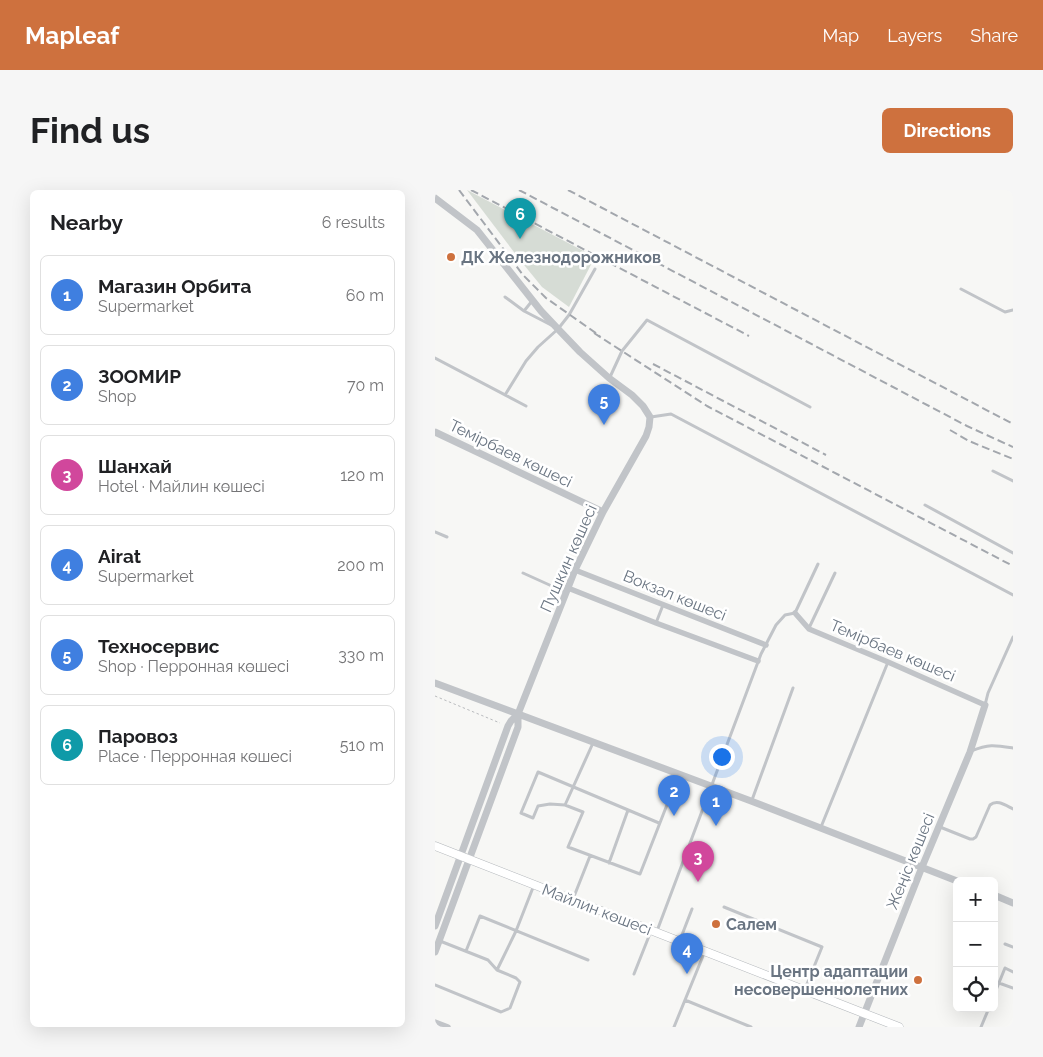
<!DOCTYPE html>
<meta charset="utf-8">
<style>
:root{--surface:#fff;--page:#f6f6f6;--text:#202124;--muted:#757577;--line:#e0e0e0;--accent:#ce713e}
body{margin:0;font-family:Raleway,sans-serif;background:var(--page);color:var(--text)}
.controls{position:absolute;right:15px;bottom:15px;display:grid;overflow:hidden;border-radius:8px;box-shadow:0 5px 20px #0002}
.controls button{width:45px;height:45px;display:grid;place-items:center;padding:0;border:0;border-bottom:1px solid var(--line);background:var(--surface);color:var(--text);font:25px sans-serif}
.you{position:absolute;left:286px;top:566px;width:18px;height:18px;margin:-12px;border:4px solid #fff;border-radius:50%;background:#1a73e8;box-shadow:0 0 0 8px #1a73e833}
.badge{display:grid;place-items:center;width:32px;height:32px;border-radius:50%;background:var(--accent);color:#fff;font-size:16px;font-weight:700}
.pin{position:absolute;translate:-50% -41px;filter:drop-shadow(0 1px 2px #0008)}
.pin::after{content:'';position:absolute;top:26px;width:18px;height:15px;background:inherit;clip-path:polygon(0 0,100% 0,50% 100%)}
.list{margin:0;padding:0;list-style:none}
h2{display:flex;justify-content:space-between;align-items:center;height:65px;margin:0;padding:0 20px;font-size:21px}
h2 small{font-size:16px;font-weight:400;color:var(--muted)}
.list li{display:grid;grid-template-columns:32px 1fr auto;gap:15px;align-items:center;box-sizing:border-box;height:80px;margin:0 10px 10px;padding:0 10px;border:1px solid var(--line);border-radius:8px}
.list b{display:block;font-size:19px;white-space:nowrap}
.list p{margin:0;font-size:16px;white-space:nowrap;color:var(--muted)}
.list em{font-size:16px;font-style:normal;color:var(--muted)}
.icon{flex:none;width:28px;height:28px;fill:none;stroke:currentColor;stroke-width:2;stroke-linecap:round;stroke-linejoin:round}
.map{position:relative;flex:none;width:578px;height:837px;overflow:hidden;border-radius:8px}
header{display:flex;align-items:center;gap:30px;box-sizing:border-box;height:70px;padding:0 25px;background:var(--accent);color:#fff}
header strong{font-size:24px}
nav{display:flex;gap:28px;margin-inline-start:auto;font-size:18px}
.intro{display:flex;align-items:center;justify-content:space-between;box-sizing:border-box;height:120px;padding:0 30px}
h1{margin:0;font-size:35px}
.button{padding:12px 22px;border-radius:8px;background:var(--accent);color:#fff;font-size:18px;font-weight:700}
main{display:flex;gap:30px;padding:0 30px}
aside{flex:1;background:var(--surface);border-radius:8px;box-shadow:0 5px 20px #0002}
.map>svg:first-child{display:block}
.green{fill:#d6dcd5}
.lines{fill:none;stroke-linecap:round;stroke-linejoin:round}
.secondary-casing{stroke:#b2b6ba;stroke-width:9}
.path{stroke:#b9bbbe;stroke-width:1;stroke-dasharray:2.5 2.5;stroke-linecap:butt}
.service{stroke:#c1c4c8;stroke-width:3}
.minor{stroke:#c1c4c8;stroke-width:5.5}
.tertiary{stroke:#c1c4c8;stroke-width:7}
.secondary{stroke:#fff;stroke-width:8}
.rail{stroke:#a3a7ad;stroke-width:2;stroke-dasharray:8 4;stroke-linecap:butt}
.poi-dot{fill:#ce713e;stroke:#fff;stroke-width:2}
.labels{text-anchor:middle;stroke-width:5;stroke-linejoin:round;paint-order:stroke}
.poi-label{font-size:16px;font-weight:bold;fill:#6a7582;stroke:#fff;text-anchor:start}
.street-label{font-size:16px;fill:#6a7582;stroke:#fff}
</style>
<header>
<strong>Mapleaf</strong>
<nav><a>Map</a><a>Layers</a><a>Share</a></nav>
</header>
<div class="intro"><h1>Find us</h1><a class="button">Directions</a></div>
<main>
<aside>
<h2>Nearby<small>6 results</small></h2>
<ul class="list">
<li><span class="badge" style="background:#3f7fe0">1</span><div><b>Магазин Орбита</b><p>Supermarket</p></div><em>60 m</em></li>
<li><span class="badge" style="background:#3f7fe0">2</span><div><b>ЗООМИР</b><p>Shop</p></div><em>70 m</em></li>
<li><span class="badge" style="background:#d1479c">3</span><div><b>Шанхай</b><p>Hotel · Майлин көшесі</p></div><em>120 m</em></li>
<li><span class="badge" style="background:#3f7fe0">4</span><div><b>Airat</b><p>Supermarket</p></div><em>200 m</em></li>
<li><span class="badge" style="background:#3f7fe0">5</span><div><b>Техносервис</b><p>Shop · Перронная көшесі</p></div><em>330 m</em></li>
<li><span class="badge" style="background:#0f9aa8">6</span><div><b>Паровоз</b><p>Place · Перронная көшесі</p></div><em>510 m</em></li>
</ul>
</aside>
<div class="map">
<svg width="578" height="837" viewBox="0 0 578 837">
<rect width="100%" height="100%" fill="#f7f7f5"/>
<path class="green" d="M 32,0 L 160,67 L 134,117 L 107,97 L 85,70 Z"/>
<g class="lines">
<defs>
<path id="secondary" d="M 0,656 L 464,837"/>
</defs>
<use href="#secondary" class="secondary-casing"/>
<path class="path" d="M 0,506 L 65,533"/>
<path class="service" d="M 526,99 L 570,122 L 578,120
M 70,107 L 89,121 L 97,111
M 89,121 L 118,136
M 0,168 L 91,216
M 175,187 L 187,161 L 212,130 L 375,217
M 70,205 L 91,171 L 103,157 L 123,139 L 134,125 L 160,79
M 216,227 L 236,224 L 578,405
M 558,281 L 578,291
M 490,315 L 578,363
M 0,342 L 12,347
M 88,383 L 130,402
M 221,433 L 228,415
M 374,438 L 400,383
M 550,515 L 553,503 L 578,447
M 158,553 L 130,615 L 115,614 L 103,616 L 98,628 L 86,623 L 103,582 L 224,633
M 536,561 C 554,554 559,555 578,558
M 317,610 L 358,498
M 130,615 L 148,622 L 133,657 L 205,684 L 244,584
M 386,637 L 453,472
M 505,637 L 535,649 L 538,649 L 541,647 L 555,615 C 562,609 570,615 578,619
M 174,673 L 193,620
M 138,709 L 155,666
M 289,717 L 387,757 L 370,799
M 222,741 L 326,464 L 341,435 L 350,425 L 360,423 L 383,374
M 245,750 L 257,719
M 570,754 L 578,757
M 31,761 L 45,726 L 153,770
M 62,780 L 81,741 L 99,695
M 199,784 L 216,741
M 564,793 L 578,798
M 0,795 L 66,822 L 75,818 L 85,792 L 81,788 L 62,780 L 53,770 L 5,751
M 559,805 L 570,778 L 578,782
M 250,810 L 316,837
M 239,837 L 270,761
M 546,837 L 554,818"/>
<path class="minor" d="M 140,380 L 331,455
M 133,398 L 221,433 L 323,471
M 360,423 L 374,439 L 453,472 L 550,515
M 0,832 L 13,837"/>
<path class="tertiary" d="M 0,8 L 42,40 L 106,121 L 123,139 L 145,162 L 174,188 L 197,205 L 208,216 L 215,227 L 214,237 L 211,246 L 168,322 L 140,380 L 83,524 L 83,537 L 0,762
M 0,242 L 168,322
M 0,493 L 316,611 L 522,691
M 559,705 L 578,713
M 0,736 L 73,536 L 76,531 L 83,524
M 424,837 L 487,677 L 535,562 L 550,515"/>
<use href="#secondary" class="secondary"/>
<path class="rail" d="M 24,0 L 88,85 L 111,108 L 165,146
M 36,0 L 314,146
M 84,0 L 532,236 L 578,257
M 133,0 L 578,234
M 159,143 L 272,216 L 578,376
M 218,174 L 391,265
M 515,240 L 534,251 L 578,269"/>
</g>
<g class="poi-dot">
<circle cx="16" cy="67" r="5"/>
<circle cx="281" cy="734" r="5"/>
<circle cx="483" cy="790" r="5"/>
</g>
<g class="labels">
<g class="poi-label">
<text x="26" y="73">ДК Железнодорожников</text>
<text x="291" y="740">Салем</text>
<text x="473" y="787" text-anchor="end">Центр адаптации<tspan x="473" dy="18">несовершеннолетних</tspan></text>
</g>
<g class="street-label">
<text transform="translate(76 263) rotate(26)" y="6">Темірбаев көшесі</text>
<text transform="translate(133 368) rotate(-66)" y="6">Пушкин көшесі</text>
<text transform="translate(240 405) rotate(22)" y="6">Вокзал көшесі</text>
<text transform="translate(458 460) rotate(23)" y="6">Темірбаев көшесі</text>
<text transform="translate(475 671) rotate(-68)" y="6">Жеңіс көшесі</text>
<text transform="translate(162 719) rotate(21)" y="6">Майлин көшесі</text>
</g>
</g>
</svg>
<div class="controls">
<button>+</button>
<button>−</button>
<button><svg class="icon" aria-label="locate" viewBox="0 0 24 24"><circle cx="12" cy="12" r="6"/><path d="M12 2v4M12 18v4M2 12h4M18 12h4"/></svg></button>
</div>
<div class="you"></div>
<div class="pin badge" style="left:281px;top:636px;background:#3f7fe0">1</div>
<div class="pin badge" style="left:239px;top:626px;background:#3f7fe0">2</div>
<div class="pin badge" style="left:263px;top:692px;background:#d1479c">3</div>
<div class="pin badge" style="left:252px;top:784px;background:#3f7fe0">4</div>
<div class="pin badge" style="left:169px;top:235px;background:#3f7fe0">5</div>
<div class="pin badge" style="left:85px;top:49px;background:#0f9aa8">6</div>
</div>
</main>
